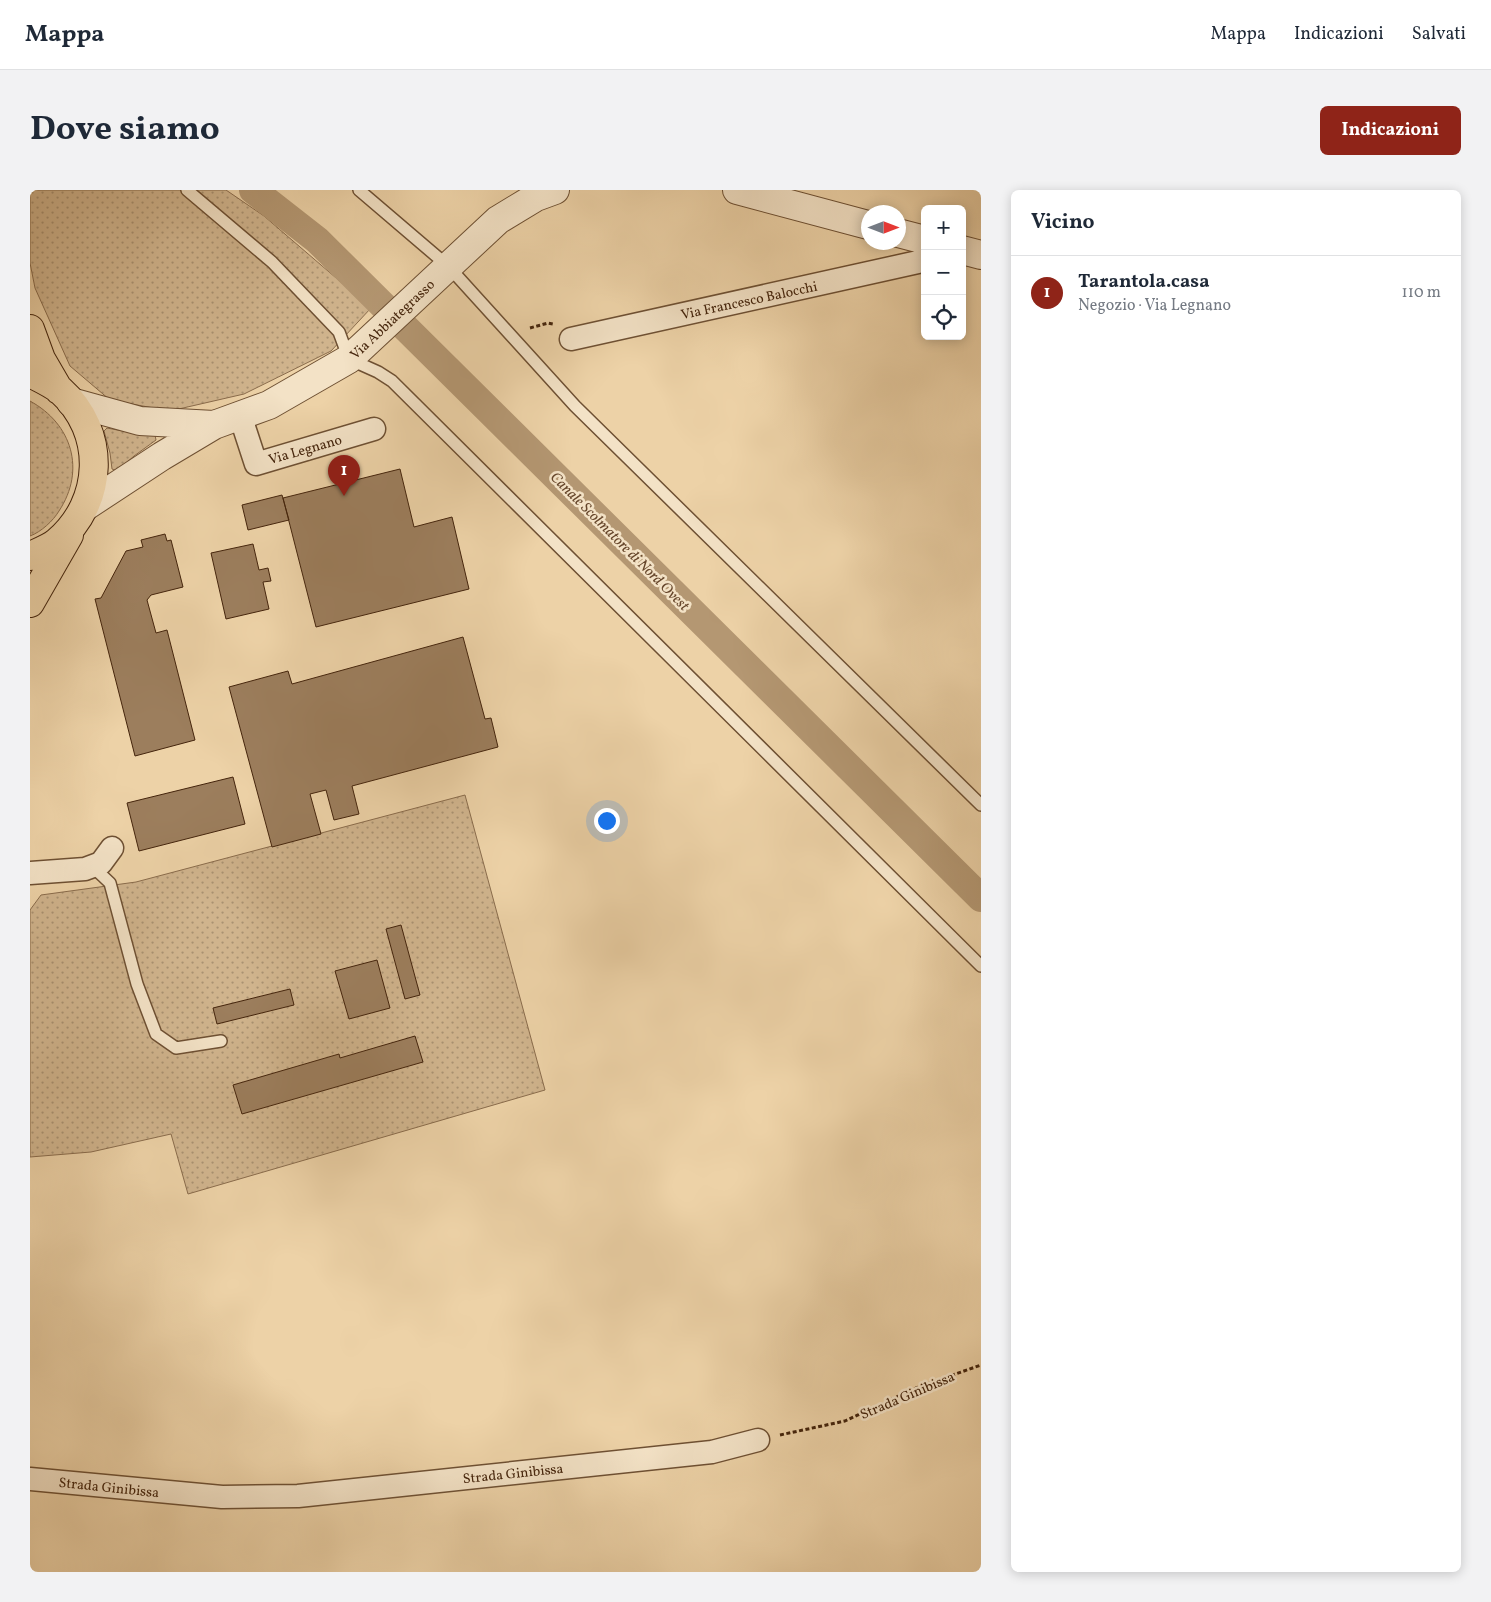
<!DOCTYPE html>
<html lang="it">
<meta charset="utf-8">
<style>
:root{--surface:#fff;--page:#f2f2f3;--text:#1f2937;--muted:#747a83;--line:#e0e1e3;--accent:#8f2418}
body{margin:0;font-family:Vollkorn,serif;background:var(--page);color:var(--text)}
.controls{position:absolute;right:15px;top:15px;display:grid;overflow:hidden;border-radius:8px;box-shadow:0 2px 12px #0003}
.controls button{width:45px;height:45px;display:grid;place-items:center;padding:0;border:0;border-bottom:1px solid var(--line);background:var(--surface);color:var(--text);font:25px sans-serif}
.compass{position:absolute;left:831px;top:15px;width:45px;height:45px;border-radius:50%;background:var(--surface);box-shadow:0 2px 12px #0003;rotate:90deg}
.you{position:absolute;left:576px;top:630px;width:18px;height:18px;margin:-12px;border:4px solid #fff;border-radius:50%;background:#1a73e8;box-shadow:0 0 0 8px #1a73e833}
.badge{display:grid;place-items:center;width:32px;height:32px;border-radius:50%;background:var(--accent);color:#fff;font-size:16px;font-weight:700}
.pin{position:absolute;translate:-50% -41px;filter:drop-shadow(0 1px 2px #0008)}
.pin::after{content:'';position:absolute;top:26px;width:18px;height:15px;background:inherit;clip-path:polygon(0 0,100% 0,50% 100%)}
.list{margin:0;padding:0;list-style:none}
h2{display:flex;justify-content:space-between;align-items:center;height:65px;margin:0;padding:0 20px;font-size:21px}
h2 small{font-size:16px;font-weight:400;color:var(--muted)}
.list li{display:grid;grid-template-columns:32px 1fr auto;gap:15px;align-items:center;box-sizing:border-box;height:75px;padding:0 20px;border-top:1px solid var(--line)}
.list b{display:block;font-size:19px;white-space:nowrap}
.list p{margin:0;font-size:16px;white-space:nowrap;color:var(--muted)}
.list em{font-size:16px;font-style:normal;color:var(--muted)}
.icon{flex:none;width:28px;height:28px;fill:none;stroke:currentColor;stroke-width:2;stroke-linecap:round;stroke-linejoin:round}
.map{position:relative;flex:none;width:951px;height:1382px;overflow:hidden;border-radius:8px}
header{display:flex;align-items:center;gap:30px;box-sizing:border-box;height:70px;padding:0 25px;background:var(--surface);border-bottom:1px solid var(--line)}
header strong{font-size:24px}
nav{display:flex;gap:28px;margin-inline-start:auto;font-size:18px}
.intro{display:flex;align-items:center;justify-content:space-between;box-sizing:border-box;height:120px;padding:0 30px}
h1{margin:0;font-size:35px}
.button{padding:12px 22px;border-radius:8px;background:var(--accent);color:#fff;font-size:18px;font-weight:700}
main{display:flex;gap:30px;padding:0 30px}
aside{flex:1;background:var(--surface);border-radius:8px;box-shadow:0 2px 12px #0003}
.map>svg:first-child{display:block}
.grass{fill:url(#grass-dots);stroke:#8a6c4c}
.lines{fill:none;stroke-linecap:round;stroke-linejoin:round}
.canal{stroke:#b49772;stroke-width:28}
.building{fill:#9c7e5d;stroke:#44240c}
.service-casing{stroke:#6e5033;stroke-width:14}
.minor-casing{stroke:#6e5033;stroke-width:25}
.tertiary-casing{stroke:#6e5033;stroke-width:30}
.primary-casing{stroke:#44240c;stroke-width:30}
.path{stroke:#44240c;stroke-width:3;stroke-dasharray:4 2.5;stroke-linecap:butt}
.service{stroke:#f3e2c6;stroke-width:11}
.minor{stroke:#f3e2c6;stroke-width:22}
.tertiary{stroke:#f3e2c6;stroke-width:28}
.primary{stroke:#edd2a7;stroke-width:28}
.labels{text-anchor:middle;stroke-width:5;stroke-linejoin:round;paint-order:stroke}
.street-label{font-size:14px;fill:#44240c;stroke:#f3e2c6}
.water-label{font-size:15px;font-style:italic;fill:#66462b;stroke:#f3e2c6}
</style>
<header>
<strong>Mappa</strong>
<nav><a>Mappa</a><a>Indicazioni</a><a>Salvati</a></nav>
</header>
<div class="intro"><h1>Dove siamo</h1><a class="button">Indicazioni</a></div>
<main>
<div class="map">
<svg width="951" height="1382" viewBox="0 0 951 1382">
<defs>
<pattern id="grass-dots" width="8" height="8" patternUnits="userSpaceOnUse" patternTransform="scale(1.25)"><rect width="8" height="8" fill="#d0b48d"/><path d="M2 2h.1M6 6h.1" fill="none" stroke="#aa9272" stroke-width="1.8" stroke-linecap="round"/></pattern>
</defs>
<rect width="100%" height="100%" fill="#edd2a7"/>
<filter id="stains"><feTurbulence type="fractalNoise" baseFrequency=".004" numOctaves="4"/><feColorMatrix values="0 0 0 0 .2 0 0 0 0 .09 0 0 0 0 .02 0 0 0 .5 -.17"/></filter>
<radialGradient id="worn" r=".72"><stop offset=".6" stop-color="#630" stop-opacity="0"/><stop offset="1" stop-color="#630" stop-opacity=".3"/></radialGradient>
<path class="grass" d="M 0,0 L 196,0 L 234,26 L 341,118 L 301,161 L 214,204 L 140,221 L 80,210 L 40,176 L 5,98 L 0,73 Z
M 0,211 C 42,234 56,280 29,321 C 23,331 11,342 0,346 Z
M 77,238 L 103,243 L 125,245 L 126,250 L 104,266 L 87,281 L 82,279 L 80,263 L 74,241 Z
M 435,605 L 515,900 L 158,1004 L 141,944 L 61,962 L 0,967 L 0,720 L 11,705 L 106,692 Z"/>
<g class="lines">
<path class="canal" d="M 223,0 L 287,50 L 951,708"/>
</g>
<path class="building" d="M 370,279 L 384,337 L 422,327 L 439,399 L 286,437 L 253,308 Z
M 252,305 L 259,330 L 218,340 L 212,315 Z
M 135,344 L 137,351 L 141,350 L 153,397 L 121,405 L 117,410 L 126,443 L 137,440 L 165,550 L 105,566 L 65,409 L 71,408 L 96,361 L 113,357 L 111,350 Z
M 223,354 L 229,380 L 238,378 L 241,391 L 233,392 L 239,419 L 196,429 L 181,363 Z
M 433,447 L 455,529 L 461,528 L 468,557 L 322,596 L 329,624 L 304,630 L 296,600 L 280,604 L 291,644 L 242,657 L 199,497 L 258,481 L 262,494 Z
M 203,587 L 215,634 L 109,661 L 97,613 Z
M 371,735 L 390,805 L 375,809 L 356,739 Z
M 347,770 L 360,818 L 319,829 L 305,781 Z
M 260,799 L 264,815 L 187,834 L 183,818 Z
M 385,846 L 393,872 L 212,924 L 203,895 L 309,864 L 310,868 Z"/>
<g class="lines">
<defs>
<path id="service" d="M 157,0 L 242,72 L 309,142 L 319,169 L 348,182 L 362,191 L 951,776
M 329,0 L 418,76 L 545,216 L 951,615
M 62,676 L 80,693 L 107,794 L 126,844 L 146,858 L 191,851"/>
<path id="minor" d="M 541,149 L 888,72 L 895,67
M 210,225 L 226,274 L 344,239
M 0,683 L 55,679 L 71,673 L 82,658
M 0,1289 L 192,1307 L 268,1306 L 682,1262 L 728,1250"/>
<path id="tertiary" d="M 707,0 L 838,35
M 868,43 L 895,50
M 932,60 L 951,65
M 41,212 L 110,231 L 184,235
M 56,316 L 132,266 L 184,235 L 239,215 L 319,169 L 468,30 L 506,7 L 525,0"/>
<path id="primary" d="M 0,139 L 11,169 L 29,200
M 0,183 C 10,188 21,193 30,200 C 77,242 74,312 27,352 C 20,358 9,362 0,366
M 0,413 L 39,345"/>
</defs>
<use href="#service" class="service-casing"/>
<use href="#minor" class="minor-casing"/>
<use href="#tertiary" class="tertiary-casing"/>
<use href="#primary" class="primary-casing"/>
<path class="path" d="M 500,138 L 518,133 L 523,134
M 750,1245 L 815,1231 L 886,1198 L 951,1175"/>
<use href="#service" class="service"/>
<use href="#minor" class="minor"/>
<use href="#tertiary" class="tertiary"/>
<use href="#primary" class="primary"/>
</g>
<g class="labels">
<g class="street-label">
<text transform="translate(719 110) rotate(-12)" y="5">Via Francesco Balocchi</text>
<text transform="translate(362 129) rotate(-43)" y="5">Via Abbiategrasso</text>
<text transform="translate(275 259) rotate(-16)" y="5">Via Legnano</text>
<text transform="translate(877 1205) rotate(-23)" y="5">Strada Ginibissa</text>
<text transform="translate(483 1283) rotate(-6)" y="5">Strada Ginibissa</text>
<text transform="translate(79 1297) rotate(6)" y="5">Strada Ginibissa</text>
</g>
<g class="water-label">
<text transform="translate(590 351) rotate(45)" y="5">Canale Scolmatore di Nord Ovest</text>
</g>
</g>
<rect width="100%" height="100%" filter="url(#stains)"/>
<rect width="100%" height="100%" fill="url(#worn)"/>
</svg>
<div class="controls">
<button>+</button>
<button>−</button>
<button><svg class="icon" aria-label="locate" viewBox="0 0 24 24"><circle cx="12" cy="12" r="6"/><path d="M12 2v4M12 18v4M2 12h4M18 12h4"/></svg></button>
</div>
<svg class="compass" viewBox="-18 -18 36 36"><path d="M0-13l5 13h-10z" fill="#e53935"/><path d="M0 13l5-13h-10z" fill="#747a83"/></svg>
<div class="you"></div>
<div class="pin badge" style="left:314px;top:306px">1</div>
</div>
<aside>
<h2>Vicino<small></small></h2>
<ul class="list">
<li><span class="badge">1</span><div><b>Tarantola.casa</b><p>Negozio · Via Legnano</p></div><em>110 m</em></li>
</ul>
</aside>
</main>
